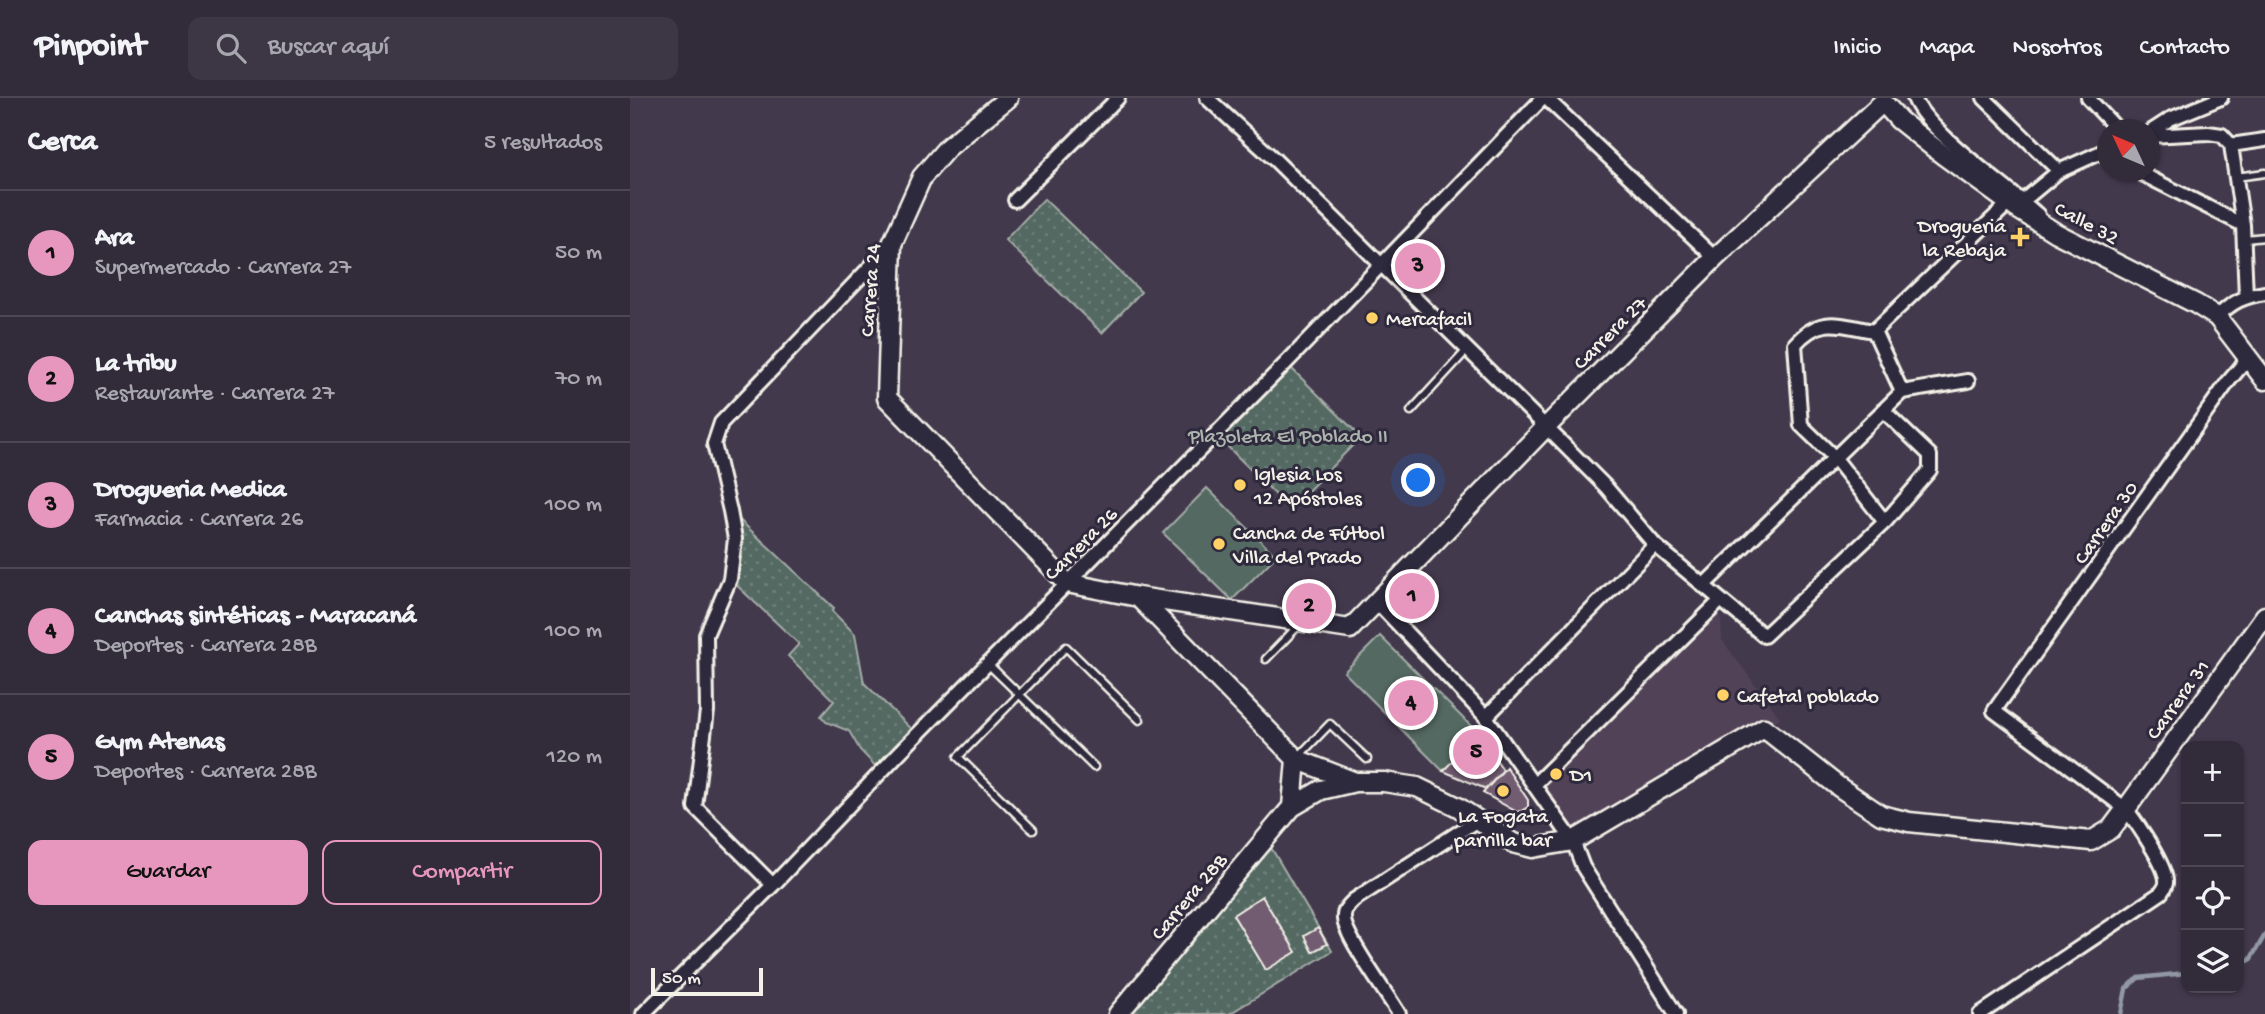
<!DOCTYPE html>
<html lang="es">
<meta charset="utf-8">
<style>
:root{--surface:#322b3a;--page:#3d3745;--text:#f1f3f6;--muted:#a8a7af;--line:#4d4754;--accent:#e797bd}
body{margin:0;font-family:"Gochi Hand",sans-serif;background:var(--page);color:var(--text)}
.controls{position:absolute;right:21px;bottom:21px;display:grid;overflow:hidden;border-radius:14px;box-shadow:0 2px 5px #0004}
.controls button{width:63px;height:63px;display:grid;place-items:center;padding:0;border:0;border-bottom:2px solid var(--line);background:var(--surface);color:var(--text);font:35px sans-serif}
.compass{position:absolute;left:1467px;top:21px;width:63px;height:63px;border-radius:50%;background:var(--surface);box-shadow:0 2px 5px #0004;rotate:314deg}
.scale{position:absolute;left:21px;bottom:18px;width:112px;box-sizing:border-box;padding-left:7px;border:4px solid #f4f1e8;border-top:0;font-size:19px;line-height:24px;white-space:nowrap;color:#f4f1e8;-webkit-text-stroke:5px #2f2a3d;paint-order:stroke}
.you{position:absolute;left:789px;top:383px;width:24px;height:24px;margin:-18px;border:5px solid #fff;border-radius:50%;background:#1a73e8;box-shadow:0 0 0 10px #1a73e833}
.badge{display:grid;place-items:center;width:46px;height:46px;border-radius:50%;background:var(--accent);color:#111;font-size:23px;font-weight:700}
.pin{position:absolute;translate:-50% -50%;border:4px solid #fff;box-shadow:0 2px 7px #0006}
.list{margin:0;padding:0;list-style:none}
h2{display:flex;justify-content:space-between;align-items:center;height:91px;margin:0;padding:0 28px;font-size:30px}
h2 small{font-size:23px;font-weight:400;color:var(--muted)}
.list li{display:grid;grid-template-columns:46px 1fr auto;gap:21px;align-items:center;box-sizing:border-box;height:126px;padding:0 28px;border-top:2px solid var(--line)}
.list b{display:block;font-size:26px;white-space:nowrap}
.list p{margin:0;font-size:23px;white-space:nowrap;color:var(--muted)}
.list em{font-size:23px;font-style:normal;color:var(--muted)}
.actions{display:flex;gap:14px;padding:21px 28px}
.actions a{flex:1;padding:16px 0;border:2px solid var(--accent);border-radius:14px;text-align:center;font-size:24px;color:var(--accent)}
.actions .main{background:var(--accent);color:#111}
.icon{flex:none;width:38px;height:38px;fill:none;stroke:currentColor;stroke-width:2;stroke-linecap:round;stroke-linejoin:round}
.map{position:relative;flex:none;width:1635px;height:916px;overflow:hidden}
header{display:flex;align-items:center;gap:42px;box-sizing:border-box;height:98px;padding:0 35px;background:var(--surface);border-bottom:2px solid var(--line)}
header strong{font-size:33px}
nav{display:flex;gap:38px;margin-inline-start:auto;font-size:24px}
.search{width:490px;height:63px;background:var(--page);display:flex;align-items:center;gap:18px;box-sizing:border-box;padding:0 24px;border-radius:14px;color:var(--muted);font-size:26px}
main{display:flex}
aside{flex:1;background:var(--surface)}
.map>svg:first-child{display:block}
.built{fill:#514358}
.park{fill:url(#park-dots);stroke:#a4ada6;stroke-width:2}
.pitch{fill:#546964;stroke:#a4ada6;stroke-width:2}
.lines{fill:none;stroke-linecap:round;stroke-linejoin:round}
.stream{stroke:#9298a5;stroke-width:4.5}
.building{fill:#715b71;stroke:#f4f1e8;stroke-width:2}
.lane-casing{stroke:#f4f1e8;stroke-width:11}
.street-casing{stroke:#f4f1e8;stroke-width:18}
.secondary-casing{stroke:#f4f1e8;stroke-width:23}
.lane{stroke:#2f2a3d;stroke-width:6}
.street{stroke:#2f2a3d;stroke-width:12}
.secondary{stroke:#2f2a3d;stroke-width:18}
.poi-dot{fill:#ffd166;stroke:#2f2a3d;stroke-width:2.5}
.labels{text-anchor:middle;stroke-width:6;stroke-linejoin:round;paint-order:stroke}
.street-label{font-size:21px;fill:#f4f1e8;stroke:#2f2a3d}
.poi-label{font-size:21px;fill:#f4f1e8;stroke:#2f2a3d;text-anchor:start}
.park-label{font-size:21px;fill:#acb4ad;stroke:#2f2a3d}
</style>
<header>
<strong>Pinpoint</strong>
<div class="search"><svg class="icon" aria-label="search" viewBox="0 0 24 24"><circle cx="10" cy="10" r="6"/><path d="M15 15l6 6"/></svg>Buscar aquí</div>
<nav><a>Inicio</a><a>Mapa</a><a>Nosotros</a><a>Contacto</a></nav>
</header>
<main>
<aside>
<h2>Cerca<small>5 resultados</small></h2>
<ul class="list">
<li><span class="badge">1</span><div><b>Ara</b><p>Supermercado · Carrera 27</p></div><em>50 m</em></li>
<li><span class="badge">2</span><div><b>La tribu</b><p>Restaurante · Carrera 27</p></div><em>70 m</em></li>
<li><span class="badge">3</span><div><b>Drogueria Medica</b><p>Farmacia · Carrera 26</p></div><em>100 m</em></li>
<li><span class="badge">4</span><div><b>Canchas sintéticas - Maracaná</b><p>Deportes · Carrera 28B</p></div><em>100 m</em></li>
<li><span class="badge">5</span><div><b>Gym Atenas</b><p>Deportes · Carrera 28B</p></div><em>120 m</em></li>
</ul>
<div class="actions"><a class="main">Guardar</a><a>Compartir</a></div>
</aside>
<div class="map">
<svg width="1635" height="916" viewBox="0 0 1635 916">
<defs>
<pattern id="park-dots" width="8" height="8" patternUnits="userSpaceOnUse" patternTransform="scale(1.75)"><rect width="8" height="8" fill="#546964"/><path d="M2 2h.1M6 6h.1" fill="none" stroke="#6d7f7a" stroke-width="1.8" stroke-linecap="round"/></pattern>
</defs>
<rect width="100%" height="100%" fill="#43394d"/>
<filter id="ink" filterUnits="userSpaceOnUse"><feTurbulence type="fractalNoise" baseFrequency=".0143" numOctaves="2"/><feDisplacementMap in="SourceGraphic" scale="14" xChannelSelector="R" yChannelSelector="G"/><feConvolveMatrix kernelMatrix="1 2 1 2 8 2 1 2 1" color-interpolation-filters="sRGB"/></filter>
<g filter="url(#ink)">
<path class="built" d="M 1090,503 L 1092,542 L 1150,620 L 943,743 L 904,687 Z"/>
<path class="park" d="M 414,101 L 511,194 L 472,235 L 375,142 Z
M 656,265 L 731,339 L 660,411 L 585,336 Z
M 100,413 L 204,510 L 202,513 L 225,536 L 234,585 L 287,636 L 251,674 L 230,652 L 219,633 L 196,624 L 191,618 L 204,603 L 158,558 L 169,546 L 100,481 Z
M 636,741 L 702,853 L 599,916 L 503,916 L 497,906 Z"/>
<path class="pitch" d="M 577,390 L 646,458 L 602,502 L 533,435 Z
M 750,538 L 849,636 L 813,673 L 714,574 Z"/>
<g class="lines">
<path class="stream" d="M 1609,867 L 1620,862 L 1635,837
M 1491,916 L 1496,891 L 1508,880 L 1556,875"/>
</g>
<path class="building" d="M 849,636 L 873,672 L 856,691 L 813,673 Z
M 876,669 L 898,702 L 898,709 L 891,713 L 887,714 L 853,695 Z
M 632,798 L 666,854 L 636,872 L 603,817 Z
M 688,830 L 697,846 L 682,854 L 674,838 Z"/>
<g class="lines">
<defs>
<path id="lane" d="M 1606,79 L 1635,75
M 1615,141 L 1635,139
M 781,313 L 837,252
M 636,561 L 669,527
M 357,565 L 464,669
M 669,658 L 700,626 L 737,661
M 403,732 L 328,659 L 436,549 L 510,622"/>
<path id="street" d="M 577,0 L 645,62 L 916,329 L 976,389 L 1025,447 L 1134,538 L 1255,424 L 1300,372 L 1300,357 L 1253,312
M 916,0 L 1085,160
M 1284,0 C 1297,34 1378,89 1408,117
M 1354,0 L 1429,73
M 1458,0 L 1488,32
M 1520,34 L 1540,21 L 1591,0
M 1520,38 L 1578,35 L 1592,37 L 1601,47 L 1613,127 L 1616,198
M 1601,47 L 1635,42
M 1508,74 L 1613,127
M 385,102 L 488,0
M 1388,107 L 1429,73 L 1478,51
M 1587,219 C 1602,204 1614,198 1635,195
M 1244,233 C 1209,227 1191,217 1165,246 L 1171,327 L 1204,359 L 1255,424
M 1244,233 L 1379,105
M 1244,233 L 1272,294
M 1073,488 L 1272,294 L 1338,283
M 747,504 L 856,619 L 943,743 L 953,769 L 1046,916
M 856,619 L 1025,447
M 904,687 L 1090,503
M 143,787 L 65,709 L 77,613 L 76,537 L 100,481 L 105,441 L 100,413 L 84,346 L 91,325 L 262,146
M 13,916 L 143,787 L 271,653 L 656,265 L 913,0
M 769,916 C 758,897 715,839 714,821 C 713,812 718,808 724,802 L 849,721
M 1350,916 L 1531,795 C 1533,792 1536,788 1536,785 C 1538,770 1506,724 1496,711 L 1364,613 L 1598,284 L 1619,259"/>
<path id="secondary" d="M 378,0 L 317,50 L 292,79 L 262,146 L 257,300 L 437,485 L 508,499 L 720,531 L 916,329 L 1085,160 L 1253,4
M 1253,4 L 1269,22 L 1313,57 L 1386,110 L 1426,135 L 1566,206 L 1587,219 L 1635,282
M 508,499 L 666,661 L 725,684 L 754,684 L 787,689 L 828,709 L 883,745 L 903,750 L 943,743 L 1134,630 L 1209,689 L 1251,717 L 1279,724 L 1461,743 L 1481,731 L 1496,711 L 1635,518
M 662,709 L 666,661
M 488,916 L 662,709 L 691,692 L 725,684"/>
</defs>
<use href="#lane" class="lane-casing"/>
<use href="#street" class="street-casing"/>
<use href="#secondary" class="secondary-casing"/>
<use href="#lane" class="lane"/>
<use href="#street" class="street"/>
<use href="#secondary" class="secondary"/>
</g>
</g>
<g class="poi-dot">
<path d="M1386.5 128.5h7v7h7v7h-7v7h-7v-7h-7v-7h7z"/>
<circle cx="742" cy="220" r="7"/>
<circle cx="610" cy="387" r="7"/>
<circle cx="589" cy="446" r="7"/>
<circle cx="1093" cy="597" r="7"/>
<circle cx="926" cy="676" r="7"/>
<circle cx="873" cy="693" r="7"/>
</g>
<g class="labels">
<g class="street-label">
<text transform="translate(1457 124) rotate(28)" y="7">Calle 32</text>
<text transform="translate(239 192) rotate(-86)" y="7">Carrera 24</text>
<text transform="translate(979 234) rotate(-45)" y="7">Carrera 27</text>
<text transform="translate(1475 424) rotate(-55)" y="7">Carrera 30</text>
<text transform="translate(450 445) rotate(-45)" y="7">Carrera 26</text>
<text transform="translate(1547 601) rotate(-54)" y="7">Carrera 31</text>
<text transform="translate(558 798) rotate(-50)" y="7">Carrera 28B</text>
</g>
<g class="poi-label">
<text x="1376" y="134" text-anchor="end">Drogueria<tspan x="1376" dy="24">la Rebaja</tspan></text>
<text x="756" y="227">Mercafacil</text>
<text x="624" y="382">Iglesia Los<tspan x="624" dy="24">12 Apóstoles</tspan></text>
<text x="603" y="441">Cancha de Fútbol<tspan x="603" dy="24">Villa del Prado</tspan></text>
<text x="1107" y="604">Cafetal poblado</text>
<text x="940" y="683">D1</text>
<text x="873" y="724" text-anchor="middle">La Fogata<tspan x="873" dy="24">parrilla bar</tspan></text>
</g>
<g class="park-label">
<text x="658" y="344">Plazoleta El Poblado II</text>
</g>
</g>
</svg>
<div class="controls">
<button>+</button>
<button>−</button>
<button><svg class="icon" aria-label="locate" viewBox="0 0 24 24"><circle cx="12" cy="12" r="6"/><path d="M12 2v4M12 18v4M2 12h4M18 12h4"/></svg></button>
<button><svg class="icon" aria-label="layers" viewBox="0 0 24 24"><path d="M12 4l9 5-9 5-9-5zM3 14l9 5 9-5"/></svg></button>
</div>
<svg class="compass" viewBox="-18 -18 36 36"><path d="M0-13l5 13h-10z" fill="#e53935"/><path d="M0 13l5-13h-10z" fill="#a8a7af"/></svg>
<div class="scale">50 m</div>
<div class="you"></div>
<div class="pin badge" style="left:782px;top:498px">1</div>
<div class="pin badge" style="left:679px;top:508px">2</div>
<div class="pin badge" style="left:788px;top:168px">3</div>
<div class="pin badge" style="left:781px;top:605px">4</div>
<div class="pin badge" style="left:846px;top:654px">5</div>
</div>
</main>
